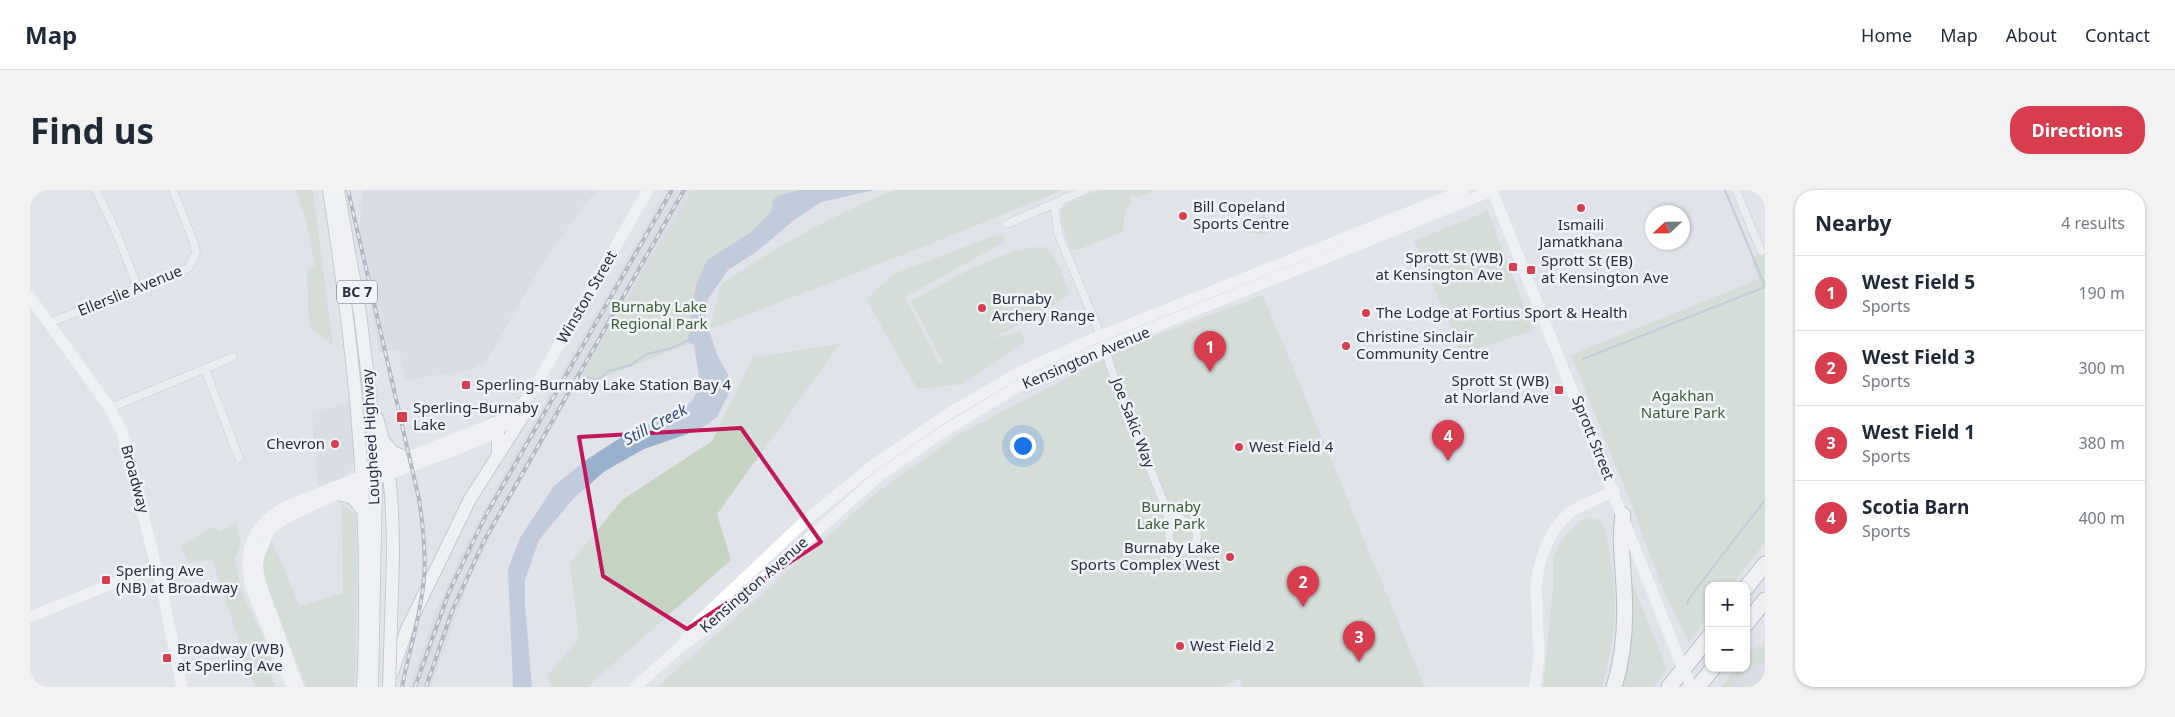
<!DOCTYPE html>
<meta charset="utf-8">
<style>
:root{--surface:#fff;--page:#f2f2f3;--text:#1f2937;--muted:#747a83;--line:#e0e1e3;--accent:#d73d4e}
body{margin:0;font-family:"Noto Sans",sans-serif;background:var(--page);color:var(--text)}
.controls{position:absolute;right:15px;bottom:15px;display:grid;overflow:hidden;border-radius:10px;box-shadow:0 1px 4px #0004}
.controls button{width:45px;height:45px;display:grid;place-items:center;padding:0;border:0;border-bottom:1px solid var(--line);background:var(--surface);color:var(--text);font:25px sans-serif}
.compass{position:absolute;left:1615px;top:15px;width:45px;height:45px;border-radius:50%;background:var(--surface);box-shadow:0 1px 4px #0004;rotate:248deg}
.you{position:absolute;left:992px;top:255px;width:18px;height:18px;margin:-12px;border:4px solid #fff;border-radius:50%;background:#1a73e8;box-shadow:0 0 0 8px #1a73e833}
.badge{display:grid;place-items:center;width:32px;height:32px;border-radius:50%;background:var(--accent);color:#fff;font-size:16px;font-weight:700}
.pin{position:absolute;translate:-50% -41px;filter:drop-shadow(0 1px 2px #0008)}
.pin::after{content:'';position:absolute;top:26px;width:18px;height:15px;background:inherit;clip-path:polygon(0 0,100% 0,50% 100%)}
.list{margin:0;padding:0;list-style:none}
h2{display:flex;justify-content:space-between;align-items:center;height:65px;margin:0;padding:0 20px;font-size:21px}
h2 small{font-size:16px;font-weight:400;color:var(--muted)}
.list li{display:grid;grid-template-columns:32px 1fr auto;gap:15px;align-items:center;box-sizing:border-box;height:75px;padding:0 20px;border-top:1px solid var(--line)}
.list b{display:block;font-size:19px;white-space:nowrap}
.list p{margin:0;font-size:16px;white-space:nowrap;color:var(--muted)}
.list em{font-size:16px;font-style:normal;color:var(--muted)}
.map{position:relative;flex:none;width:1735px;height:497px;overflow:hidden;border-radius:20px}
header{display:flex;align-items:center;gap:30px;box-sizing:border-box;height:70px;padding:0 25px;background:var(--surface);border-bottom:1px solid var(--line)}
header strong{font-size:24px}
nav{display:flex;gap:28px;margin-inline-start:auto;font-size:18px}
.intro{display:flex;align-items:center;justify-content:space-between;box-sizing:border-box;height:120px;padding:0 30px}
h1{margin:0;font-size:35px}
.button{padding:12px 22px;border-radius:20px;background:var(--accent);color:#fff;font-size:18px;font-weight:700}
main{display:flex;gap:30px;padding:0 30px}
aside{flex:1;background:var(--surface);border-radius:20px;box-shadow:0 1px 4px #0004}
.map>svg:first-child{display:block}
.built{fill:#d2d6df}
.green{fill:#c5d4c1}
.water{fill:#99b0cc}
.lines{fill:none;stroke-linecap:round;stroke-linejoin:round}
.stream{stroke:#99b0cc;stroke-width:2}
.street-casing{stroke:#a8aeb8;stroke-width:9}
.primary-casing{stroke:#9fa7b7;stroke-width:14}
.highway-casing{stroke:#8690a2;stroke-width:17}
.street{stroke:#f3f5f8;stroke-width:8}
.secondary{stroke:#fff;stroke-width:11}
.primary{stroke:#fff;stroke-width:12}
.highway{stroke:#fff;stroke-width:15}
.rail-casing{stroke:#788295;stroke-width:4}
.rail{stroke:#f0f3f7;stroke-width:2;stroke-dasharray:5.5;stroke-linecap:butt}
.primary-bridge-casing{stroke:#9fa7b7;stroke-width:14;stroke-linecap:butt}
.secondary-bridge{stroke:#fff;stroke-width:11}
.primary-bridge{stroke:#fff;stroke-width:12}
.marked{fill:none;stroke:#c2185b;stroke-width:4;stroke-linejoin:round}
.poi-dot{fill:#d73d4e;stroke:#f0f3f7;stroke-width:2}
.labels{text-anchor:middle;stroke-width:5;stroke-linejoin:round;paint-order:stroke}
.shield{fill:#f0f3f7;stroke:#636a79;stroke-width:1}
.shield-label{font-size:14px;font-weight:bold;fill:#273043}
.poi-label{font-size:15px;fill:#273043;stroke:#f0f3f7;text-anchor:start}
.street-label{font-size:15px;fill:#273043;stroke:#f0f3f7}
.park-label{font-size:15px;fill:#3a5f34;stroke:#f0f3f7}
.water-label{font-size:16px;font-style:italic;fill:#2f4d79;stroke:#f0f3f7}
</style>
<header>
<strong>Map</strong>
<nav><a>Home</a><a>Map</a><a>About</a><a>Contact</a></nav>
</header>
<div class="intro"><h1>Find us</h1><a class="button">Directions</a></div>
<main>
<div class="map">
<svg width="1735" height="497" viewBox="0 0 1735 497">
<rect width="100%" height="100%" fill="#e0e4ea"/>
<path class="built" d="M 334,0 L 568,0 L 554,15 L 510,78 L 456,172 L 436,181 L 376,190 L 369,160 L 349,163 L 329,38 Z
M 637,0 L 663,0 L 479,310 L 438,393 L 401,497 L 380,497 L 406,420 L 435,356 L 465,299 Z
M 320,211 L 324,269 L 322,279 L 315,288 L 288,299 L 282,225 Z
M 1735,453 L 1735,497 L 1702,497 L 1716,478 Z"/>
<path class="green" d="M 266,0 L 282,0 L 283,2 L 303,156 L 279,136 L 277,81 L 285,75 L 276,31 Z
M 663,0 L 792,0 L 675,83 L 661,153 L 543,199 Z
M 864,0 L 1033,0 L 893,57 L 680,139 L 691,95 C 744,57 804,25 864,0 Z
M 1069,0 L 1126,0 L 1108,7 L 1099,4 L 1101,13 L 1095,21 L 1093,42 L 1047,60 L 1041,59 C 1023,15 1027,17 1069,0 Z
M 1458,21 L 1503,140 L 1432,165 L 1384,51 Z
M 1235,25 L 1241,42 L 1235,44 L 1219,43 L 1215,33 Z
M 974,44 L 974,52 L 875,107 L 909,175 L 913,172 L 881,111 C 918,92 972,57 1014,57 C 1032,70 1031,88 1040,104 L 1011,124 L 962,148 L 991,142 L 995,152 L 932,194 L 887,199 L 836,109 L 864,84 L 963,46 Z
M 1735,60 L 1735,352 L 1701,396 L 1679,396 L 1679,425 L 1659,452 L 1633,400 L 1602,316 L 1541,165 L 1729,89 L 1721,69 Z
M 1233,105 L 1395,497 L 1213,497 L 1210,489 L 1189,497 L 627,497 L 846,303 L 931,243 L 1088,162 L 1093,158 Z
M 810,154 L 687,324 L 701,370 L 557,497 L 521,497 L 517,485 L 549,449 L 540,373 L 592,310 L 682,251 L 723,167 Z
M 312,315 L 326,324 L 327,383 L 325,497 L 276,497 L 235,391 L 233,372 L 241,349 L 270,416 L 313,403 Z
M 1559,328 L 1568,329 C 1577,337 1577,349 1579,360 C 1589,413 1586,446 1572,497 L 1513,497 L 1523,397 L 1523,367 L 1529,354 L 1542,339 L 1549,332 Z
M 206,333 L 211,353 L 205,370 L 208,386 L 214,407 L 242,466 L 238,478 L 246,497 L 224,497 L 182,369 L 159,374 L 150,356 L 183,337 L 190,342 Z
M 1599,386 L 1637,478 L 1624,497 L 1587,497 Z
M 1735,454 L 1735,471 L 1715,479 L 1704,497 L 1692,497 L 1704,478 L 1716,478 L 1716,462 Z"/>
<path class="water" d="M 771,0 L 845,0 L 791,12 L 763,31 L 726,62 L 698,80 L 678,109 L 675,129 L 687,164 L 698,185 L 700,201 L 687,227 L 669,240 L 614,259 L 575,281 L 544,308 L 509,350 L 495,390 L 495,415 L 502,497 L 483,497 L 478,379 L 490,348 L 524,296 L 556,270 L 604,239 L 638,227 L 662,211 L 670,194 L 664,155 L 657,151 L 660,142 L 661,122 L 666,95 L 677,70 L 720,43 L 741,22 L 743,10 L 750,5 Z"/>
<g class="lines">
<path class="stream" d="M 1695,0 L 1735,96
M 1553,169 L 1735,97
M 558,187 L 565,190 L 571,188 L 578,181 L 601,175 L 617,164 L 639,159 L 657,151
M 1657,414 L 1660,407 L 1735,310"/>
<defs>
<path id="street" d="M 66,0 L 86,42 L 108,98
M 1706,0 L 1731,61
M 1034,8 L 1025,19 L 1028,43 L 1068,139 L 1089,202 L 1136,318 L 1140,339
M 977,34 L 1055,0
M 19,133 L 158,78 L 166,63 L 164,53 L 143,0
M 175,179 L 209,268
M 80,218 L 203,167
M 1136,318 L 1155,332
M1139 346a14 14 0 1 1 28 0a14 14 0 1 1-28 0Z"/>
<path id="primary" d="M 299,0 C 320,135 335,262 335,399 C 335,431 335,464 333,497
M 308,0 L 330,123 L 340,205 L 346,289 L 342,497
M 347,228 C 361,273 363,320 363,367
M 463,233 L 468,244 L 468,263
M 354,252 L 363,262 L 377,268
M 308,304 L 323,308 L 333,321
M 362,483 L 377,439 L 440,309 L 495,223 L 494,212"/>
<path id="highway" d="M 1716,398 L 1735,374
M 1716,434 L 1735,410
M 1584,497 C 1594,466 1596,431 1594,398 C 1593,372 1589,350 1593,325
M 1639,497 L 1679,447
M 1668,497 L 1683,478"/>
</defs>
<use href="#street" class="street-casing"/>
<use href="#primary" class="primary-casing"/>
<use href="#highway" class="highway-casing"/>
<use href="#street" class="street"/>
<path class="secondary" d="M 1462,0 L 1645,459
M 0,107 L 80,218 L 92,242 L 132,399 L 152,497
M 0,427 L 126,376
M 654,451 L 667,433 L 774,332 L 842,276 L 918,224 L 988,183 L 1060,150 L 1434,0
M 262,497 L 221,398 C 212,358 223,334 259,315 L 471,230
M 268,497 L 232,398 L 227,377 L 229,365 L 240,339 L 254,329 L 287,313 L 332,294 L 430,258 L 460,245 L 476,234 L 501,203 L 513,183 L 618,0
M 605,497 L 650,457 L 678,438 L 850,285 L 913,242 L 987,197 L 1060,163 L 1464,0
M 1505,497 L 1509,467 L 1506,395 C 1509,370 1519,338 1541,322 C 1554,313 1570,308 1584,301"/>
<use href="#primary" class="primary"/>
<use href="#highway" class="highway"/>
<defs>
<path id="rail" d="M 318,0 L 389,309 C 393,335 396,361 394,388 C 391,425 379,461 372,497
M 385,497 L 419,402 L 456,325 L 642,0
M 396,497 L 422,421 L 454,351 L 654,0"/>
</defs>
<use href="#rail" class="rail-casing"/>
<use href="#rail" class="rail"/>
<defs>
<path id="primary-bridge" d="M 359,497 L 363,367"/>
</defs>
<use href="#primary-bridge" class="primary-bridge-casing"/>
<path class="secondary-bridge" d="M 1645,459 L 1661,497"/>
<use href="#primary-bridge" class="primary-bridge"/>
</g>
<path d="M0 0H1735V497H0ZM 711,238 L 791,352 L 657,439 L 573,386 L 549,247 Z" fill="#e0e4ea" fill-opacity=".55" fill-rule="evenodd"/>
<path class="marked" d="M 711,238 L 791,352 L 657,439 L 573,386 L 549,247 Z"/>
<g class="poi-dot">
<circle cx="1551" cy="18" r="5"/>
<circle cx="1153" cy="26" r="5"/>
<rect x="1478" y="72" width="10" height="10" rx="2.5"/>
<rect x="1496" y="75" width="10" height="10" rx="2.5"/>
<circle cx="952" cy="118" r="5"/>
<circle cx="1336" cy="123" r="5"/>
<circle cx="1316" cy="156" r="5"/>
<rect x="431" y="190" width="10" height="10" rx="2.5"/>
<rect x="1524" y="195" width="10" height="10" rx="2.5"/>
<rect x="366" y="221" width="12" height="12" rx="2.5"/>
<circle cx="305" cy="254" r="5"/>
<circle cx="1209" cy="257" r="5"/>
<circle cx="1200" cy="367" r="5"/>
<rect x="71" y="385" width="10" height="10" rx="2.5"/>
<circle cx="1150" cy="456" r="5"/>
<rect x="132" y="463" width="10" height="10" rx="2.5"/>
</g>
<g class="labels">
<rect class="shield" x="307" y="90.5" width="40" height="23" rx="4"/>
<g class="shield-label">
<text x="327" y="107">BC 7</text>
</g>
<g class="poi-label">
<text x="1163" y="22">Bill Copeland<tspan x="1163" dy="17">Sports Centre</tspan></text>
<text x="1551" y="40" text-anchor="middle">Ismaili<tspan x="1551" dy="17">Jamatkhana</tspan></text>
<text x="1473" y="73" text-anchor="end">Sprott St (WB)<tspan x="1473" dy="17">at Kensington Ave</tspan></text>
<text x="1511" y="76">Sprott St (EB)<tspan x="1511" dy="17">at Kensington Ave</tspan></text>
<text x="962" y="114">Burnaby<tspan x="962" dy="17">Archery Range</tspan></text>
<text x="1346" y="128">The Lodge at Fortius Sport &amp; Health</text>
<text x="1326" y="152">Christine Sinclair<tspan x="1326" dy="17">Community Centre</tspan></text>
<text x="1519" y="196" text-anchor="end">Sprott St (WB)<tspan x="1519" dy="17">at Norland Ave</tspan></text>
<text x="446" y="200">Sperling-Burnaby Lake Station Bay 4</text>
<text x="383" y="223">Sperling–Burnaby<tspan x="383" dy="17">Lake</tspan></text>
<text x="295" y="259" text-anchor="end">Chevron</text>
<text x="1219" y="262">West Field 4</text>
<text x="1190" y="363" text-anchor="end">Burnaby Lake<tspan x="1190" dy="17">Sports Complex West</tspan></text>
<text x="86" y="386">Sperling Ave<tspan x="86" dy="17">(NB) at Broadway</tspan></text>
<text x="1160" y="461">West Field 2</text>
<text x="147" y="464">Broadway (WB)<tspan x="147" dy="17">at Sperling Ave</tspan></text>
</g>
<g class="street-label">
<text transform="translate(100 101) rotate(-22)" y="5">Ellerslie Avenue</text>
<text transform="translate(557 107) rotate(-60)" y="5">Winston Street</text>
<text transform="translate(1056 168) rotate(-23)" y="5">Kensington Avenue</text>
<text transform="translate(1103 233) rotate(69)" y="5">Joe Sakic Way</text>
<text transform="translate(341 247) rotate(-93)" y="5">Lougheed Highway</text>
<text transform="translate(1563 248) rotate(68)" y="5">Sprott Street</text>
<text transform="translate(105 289) rotate(75)" y="5">Broadway</text>
<text transform="translate(724 395) rotate(-41)" y="5">Kensington Avenue</text>
</g>
<g class="park-label">
<text x="629" y="122">Burnaby Lake<tspan x="629" dy="17">Regional Park</tspan></text>
<text x="1653" y="211">Agakhan<tspan x="1653" dy="17">Nature Park</tspan></text>
<text x="1141" y="322">Burnaby<tspan x="1141" dy="17">Lake Park</tspan></text>
</g>
<g class="water-label">
<text transform="translate(625 234) rotate(-28)" y="6">Still Creek</text>
</g>
</g>
</svg>
<div class="controls">
<button>+</button>
<button>−</button>
</div>
<svg class="compass" viewBox="-18 -18 36 36"><path d="M0-13l5 13h-10z" fill="#e53935"/><path d="M0 13l5-13h-10z" fill="#747a83"/></svg>
<div class="you"></div>
<div class="pin badge" style="left:1180px;top:182px">1</div>
<div class="pin badge" style="left:1273px;top:417px">2</div>
<div class="pin badge" style="left:1329px;top:472px">3</div>
<div class="pin badge" style="left:1418px;top:271px">4</div>
</div>
<aside>
<h2>Nearby<small>4 results</small></h2>
<ul class="list">
<li><span class="badge">1</span><div><b>West Field 5</b><p>Sports</p></div><em>190 m</em></li>
<li><span class="badge">2</span><div><b>West Field 3</b><p>Sports</p></div><em>300 m</em></li>
<li><span class="badge">3</span><div><b>West Field 1</b><p>Sports</p></div><em>380 m</em></li>
<li><span class="badge">4</span><div><b>Scotia Barn</b><p>Sports</p></div><em>400 m</em></li>
</ul>
</aside>
</main>
